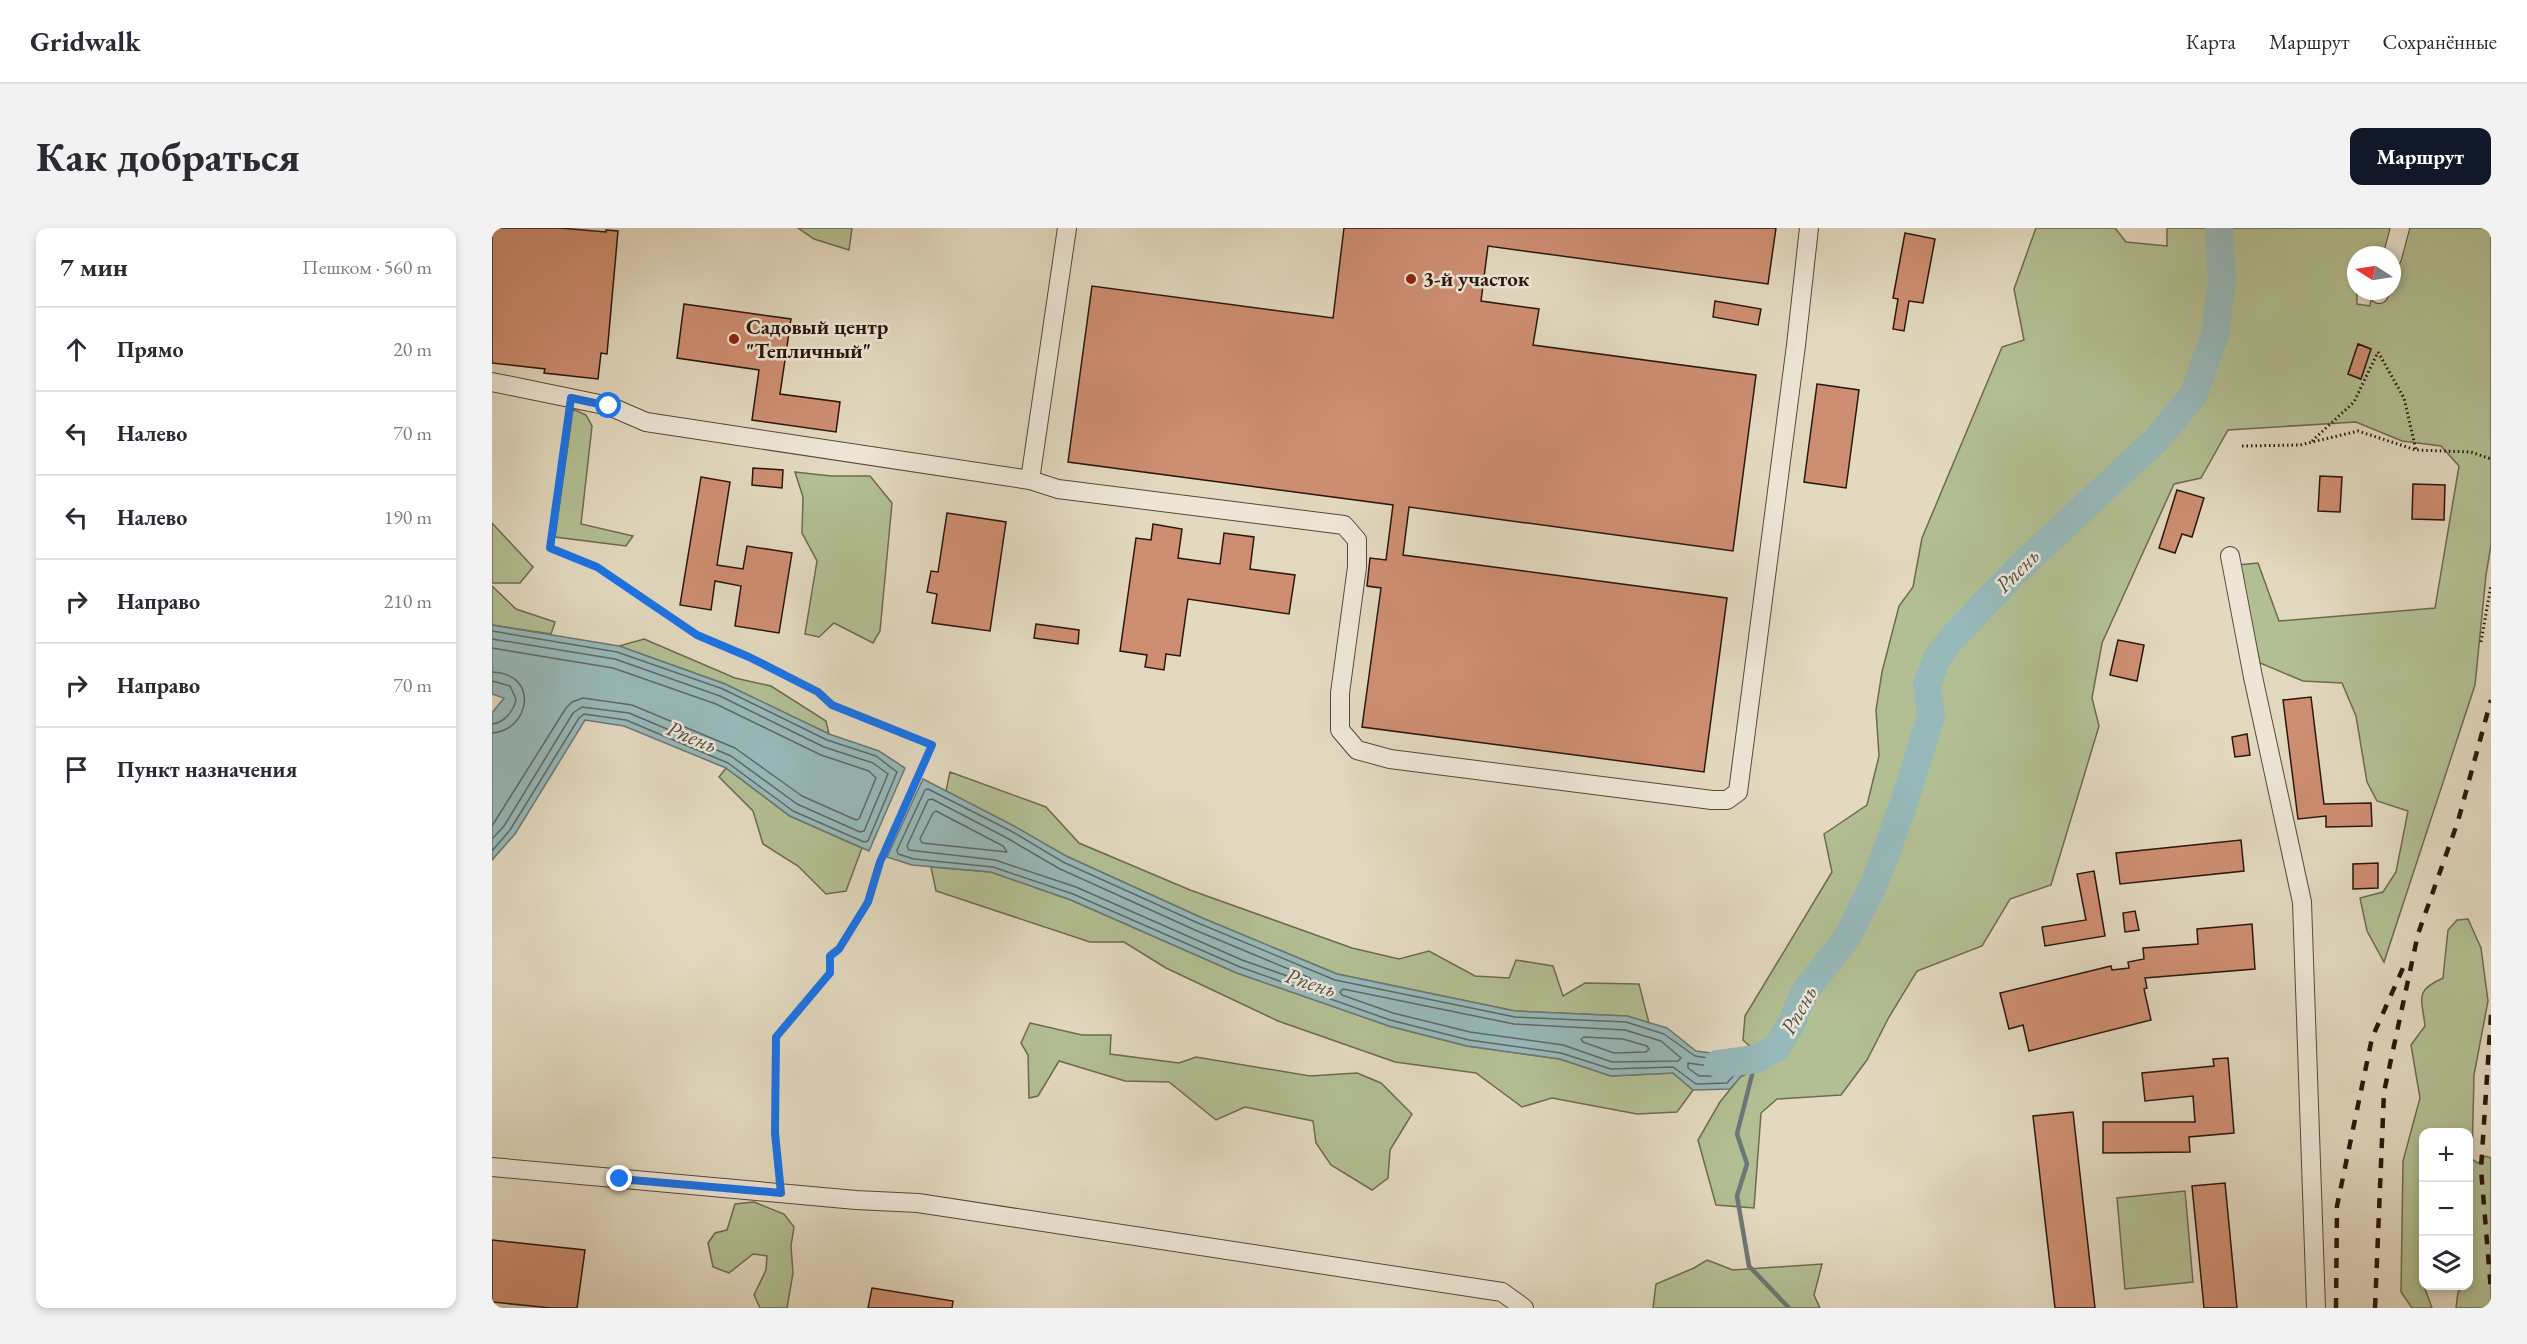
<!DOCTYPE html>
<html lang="ru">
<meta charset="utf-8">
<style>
:root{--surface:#fff;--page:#f2f2f3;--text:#2b2b33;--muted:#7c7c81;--line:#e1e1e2;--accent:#111827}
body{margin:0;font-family:"EB Garamond",serif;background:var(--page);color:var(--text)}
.controls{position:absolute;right:18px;bottom:18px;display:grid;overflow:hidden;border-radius:12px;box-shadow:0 3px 9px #0003}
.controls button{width:54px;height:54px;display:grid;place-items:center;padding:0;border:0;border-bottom:2px solid var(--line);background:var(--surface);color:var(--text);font:30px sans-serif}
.compass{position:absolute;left:1855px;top:18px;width:54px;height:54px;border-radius:50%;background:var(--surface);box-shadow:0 3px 9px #0003;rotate:282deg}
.stop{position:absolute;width:18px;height:18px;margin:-14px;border:4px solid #1a73e8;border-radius:50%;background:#fff}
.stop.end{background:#1a73e8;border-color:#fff;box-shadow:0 2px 6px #0008}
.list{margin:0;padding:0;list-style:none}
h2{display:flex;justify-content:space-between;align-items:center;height:78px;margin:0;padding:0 24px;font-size:26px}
h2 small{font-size:20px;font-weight:400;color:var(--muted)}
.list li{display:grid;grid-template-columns:39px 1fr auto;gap:18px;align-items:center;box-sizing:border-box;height:84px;padding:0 24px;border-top:2px solid var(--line)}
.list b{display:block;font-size:22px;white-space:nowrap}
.list em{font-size:20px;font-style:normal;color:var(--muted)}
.icon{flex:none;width:33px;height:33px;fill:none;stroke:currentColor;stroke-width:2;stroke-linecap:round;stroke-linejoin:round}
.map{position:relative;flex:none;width:1999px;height:1080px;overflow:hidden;border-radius:12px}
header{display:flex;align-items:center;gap:36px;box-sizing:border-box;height:84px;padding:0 30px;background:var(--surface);border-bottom:2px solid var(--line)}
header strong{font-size:28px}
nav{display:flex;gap:33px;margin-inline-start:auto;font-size:21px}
.intro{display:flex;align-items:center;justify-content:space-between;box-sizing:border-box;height:144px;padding:0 36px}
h1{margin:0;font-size:42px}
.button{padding:15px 27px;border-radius:12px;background:var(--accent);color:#fff;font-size:21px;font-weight:700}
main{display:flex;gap:36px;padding:0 36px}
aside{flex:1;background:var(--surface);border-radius:12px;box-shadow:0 3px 9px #0003}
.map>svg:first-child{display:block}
.green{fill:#b2bf93;stroke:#6e6a50;stroke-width:1.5;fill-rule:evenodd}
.water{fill:#97b9ba;stroke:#6b7875;stroke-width:1.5}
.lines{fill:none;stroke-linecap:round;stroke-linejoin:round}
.shore{stroke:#606864;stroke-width:1.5}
.stream{stroke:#6b7875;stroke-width:4.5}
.river{stroke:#97b9ba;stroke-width:28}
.building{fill:#ce8e72;stroke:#2a160d;stroke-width:1.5}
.minor-casing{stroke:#58473a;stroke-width:20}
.path{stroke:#2a160d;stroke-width:3;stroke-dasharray:1.5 3;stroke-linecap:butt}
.minor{stroke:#ede6d6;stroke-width:18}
.rail{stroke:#2a160d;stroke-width:4.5;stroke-dasharray:10 10;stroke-linecap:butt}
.route{stroke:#1a73e8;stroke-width:8}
.poi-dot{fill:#8f2418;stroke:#ede6d6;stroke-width:2}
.labels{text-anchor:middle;stroke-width:5;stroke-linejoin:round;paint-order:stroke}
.poi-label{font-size:21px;font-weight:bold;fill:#2a160d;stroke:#ede6d6;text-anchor:start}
.water-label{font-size:22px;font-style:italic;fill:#504f4a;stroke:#ede6d6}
</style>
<header>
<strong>Gridwalk</strong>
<nav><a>Карта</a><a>Маршрут</a><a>Сохранённые</a></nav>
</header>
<div class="intro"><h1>Как добраться</h1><a class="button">Маршрут</a></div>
<main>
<aside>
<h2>7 мин<small>Пешком · 560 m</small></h2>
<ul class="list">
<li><svg class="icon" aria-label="ahead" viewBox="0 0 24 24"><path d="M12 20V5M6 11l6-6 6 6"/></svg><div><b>Прямо</b></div><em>20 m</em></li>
<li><svg class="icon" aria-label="left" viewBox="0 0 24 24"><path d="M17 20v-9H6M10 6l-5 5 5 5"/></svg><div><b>Налево</b></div><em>70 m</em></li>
<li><svg class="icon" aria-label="left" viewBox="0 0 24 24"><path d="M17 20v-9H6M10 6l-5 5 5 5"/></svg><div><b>Налево</b></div><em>190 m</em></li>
<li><svg class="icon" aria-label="right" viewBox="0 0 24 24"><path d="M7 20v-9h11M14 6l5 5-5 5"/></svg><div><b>Направо</b></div><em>210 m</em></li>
<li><svg class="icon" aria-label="right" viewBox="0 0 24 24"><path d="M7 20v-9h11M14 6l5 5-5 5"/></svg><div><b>Направо</b></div><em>70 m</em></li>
<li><svg class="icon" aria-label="arrive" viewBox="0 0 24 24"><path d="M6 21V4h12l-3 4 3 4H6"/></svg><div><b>Пункт назначения</b></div></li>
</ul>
</aside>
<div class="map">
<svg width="1999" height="1080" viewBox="0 0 1999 1080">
<rect width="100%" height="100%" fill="#e3d9c0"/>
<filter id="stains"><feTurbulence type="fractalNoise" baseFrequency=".00333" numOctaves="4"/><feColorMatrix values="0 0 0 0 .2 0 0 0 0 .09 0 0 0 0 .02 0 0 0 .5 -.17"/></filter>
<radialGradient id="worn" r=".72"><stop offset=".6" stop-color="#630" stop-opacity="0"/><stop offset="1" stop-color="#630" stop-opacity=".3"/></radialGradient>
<path class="green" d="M 306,0 L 360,0 L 357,22 L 322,11 Z
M 1544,0 L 1623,0 L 1634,14 L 1675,18 L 1675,0 L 1999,0 L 1999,317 L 1994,347 L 1983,457 L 1892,734 L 1875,703 L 1868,670 L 1891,664 L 1904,644 L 1916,583 L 1885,573 L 1875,554 L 1864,488 L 1850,455 L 1811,453 L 1768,435 L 1746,337 L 1766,335 L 1787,393 L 1943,380 L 1967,238 L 1949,218 L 1910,213 L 1864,194 L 1736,202 L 1709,250 L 1682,256 L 1610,415 L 1600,470 L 1607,498 L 1559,657 L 1518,671 L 1490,718 L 1425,743 L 1397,789 L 1375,832 L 1349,867 L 1285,871 L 1269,885 L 1262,980 L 1224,977 L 1206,912 L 1228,874 L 1248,849 L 1276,835 L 1251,812 L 1253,788 L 1340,644 L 1332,606 L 1375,577 L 1387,528 L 1384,482 L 1390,444 L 1407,378 L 1421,359 L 1430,310 L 1510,119 L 1532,112 L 1522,61 ZM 1864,27 L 1900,27 L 1900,63 L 1880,63 L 1878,78 L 1865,76 ZM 1867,116 L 1879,121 L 1868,151 L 1856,146 Z
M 81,181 L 94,187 L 100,198 L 89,296 L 141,308 L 134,318 L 63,309 Z
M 303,244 L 339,248 L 378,248 L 400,275 L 388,403 L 381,415 L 342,395 L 327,409 L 313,406 L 325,333 L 310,305 L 311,269 Z
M 0,295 L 41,339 L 28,355 L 0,355 Z
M 0,358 L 24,381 L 63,394 L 59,406 L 0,397 Z
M 152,411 L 243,450 L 279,458 L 334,493 L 337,506 L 233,456 L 127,418 Z
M 234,540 L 298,588 L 370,620 L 354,663 L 334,666 L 306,638 L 271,616 L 261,583 L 227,549 Z
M 458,544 L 554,579 L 587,615 L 698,662 L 860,720 L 907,731 L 937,723 L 983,748 L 1017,750 L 1024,732 L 1061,738 L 1071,768 L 1093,755 L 1147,756 L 1157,795 L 1135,788 L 1023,783 L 845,746 L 708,689 L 574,628 L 454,563 Z
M 439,639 L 499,644 L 579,672 L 745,745 L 897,798 L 975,818 L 1068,831 L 1119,848 L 1181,845 L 1201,862 L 1185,884 L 1145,886 L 1060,870 L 1030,879 L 984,845 L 903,834 L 786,793 L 674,740 L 632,714 L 598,714 L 444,663 Z
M 1976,691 L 1989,720 L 1996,773 L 1982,847 L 1980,931 L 1986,935 L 1994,928 L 1999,930 L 1999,1080 L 1964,1080 L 1966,1064 L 1971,1058 L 1976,1058 L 1977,1052 L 1980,1048 L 1976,1031 L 1976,904 L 1932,904 L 1932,1058 L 1940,1080 L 1920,1080 L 1909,1064 L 1911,933 L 1928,870 L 1919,817 L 1933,798 C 1930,770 1922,763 1951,750 L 1956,702 L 1965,692 Z
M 538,795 L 590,807 L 619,807 L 618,826 L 687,835 L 704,829 L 818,848 L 865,845 L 889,855 L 920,886 L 898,922 L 896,950 L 880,962 L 839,937 L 824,915 L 821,893 L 753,879 L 724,892 L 677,854 L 633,853 L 567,833 L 546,868 L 537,870 L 536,827 L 529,815 Z
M 1693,963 L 1701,1054 L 1633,1061 L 1625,970 Z
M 262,974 L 292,986 L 302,999 L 299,1018 L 301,1045 L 295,1080 L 268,1080 L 262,1067 L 274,1042 L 275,1028 L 261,1026 L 237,1045 L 221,1039 L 216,1015 L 223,1005 L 235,1002 L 243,976 Z
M 1215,1032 L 1241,1042 L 1330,1036 L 1322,1067 L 1328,1080 L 1161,1080 L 1164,1056 L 1202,1040 Z"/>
<path class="water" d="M 0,397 L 127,418 L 233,456 L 337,506 L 387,523 L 413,540 L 377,623 L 298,588 L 234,540 L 132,498 L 93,492 L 23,606 L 0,632 L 0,485 L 12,470 L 0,466 Z
M 431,551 L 522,598 L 574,628 L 708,689 L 845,746 L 1023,783 L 1135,788 L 1175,800 L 1204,823 L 1264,831 L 1238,861 L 1201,862 L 1181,845 L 1119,848 L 1068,831 L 975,818 L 897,798 L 745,745 L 579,672 L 499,644 L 420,637 L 395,629 Z"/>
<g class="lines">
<path class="shore" d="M 0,403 L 125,424 L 231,461 L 335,512 L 384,528 L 405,544 L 376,613 L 372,614 L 301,583 L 236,535 L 134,492 L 92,486 L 87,490 L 18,602 L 0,623
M 0,411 L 123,431 L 228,468 L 332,519 L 381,535 L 396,546 L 372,603 L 368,604 L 305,576 L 239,528 L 137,485 L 90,479 L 81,485 L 12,598 L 0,611
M 0,420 L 121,440 L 224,476 L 329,527 L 377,543 L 384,550 L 367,591 L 364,592 L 310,568 L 243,520 L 140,477 L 91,470 L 80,474 L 74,480 L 0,598
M 0,444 C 49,446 37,503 0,505
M 0,453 L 18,458 L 24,471 C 22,483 12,495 0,496
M 436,561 L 519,603 L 571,634 L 706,695 L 843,752 L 1023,789 L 1134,794 L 1172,806 L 1203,828 L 1247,835 L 1250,838 L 1235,855 L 1204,856 L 1181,839 L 1119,841 L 1069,825 L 977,812 L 898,792 L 748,739 L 581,666 L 501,639 L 422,631 L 406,626 L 405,622 L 433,562 Z
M 440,571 L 515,610 L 568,641 L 703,702 L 818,750 L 819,754 L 815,755 L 750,732 L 584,659 L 503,632 L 417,622 L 415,618 L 436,572 Z
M 444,583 L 511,618 L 515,624 L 430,615 L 428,611 L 441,585 Z
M 851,761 L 1022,796 L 1133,802 L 1169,813 L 1189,830 L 1186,833 L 1120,834 L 1071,817 L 978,804 L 901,785 L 850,767 L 848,764 Z
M 1092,809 L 1131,811 L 1155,818 L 1157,821 L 1154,824 L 1122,825 L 1091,814 L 1089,811 Z
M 1196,835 L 1233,840 L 1235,844 L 1231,848 L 1207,848 L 1196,840 Z"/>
<path class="stream" d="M 1264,831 L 1245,906 L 1255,936 L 1245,968 L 1257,1038 L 1297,1080"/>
<path class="river" d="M 1226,836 L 1264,831 L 1284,820 L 1299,796 L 1312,765 L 1356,708 L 1383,654 L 1412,575 L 1439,488 L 1435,457 L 1445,430 L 1461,409 L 1525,342 L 1665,211 L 1702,166 L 1723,106 L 1730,52 L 1727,0"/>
</g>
<path class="building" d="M 0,0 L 68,0 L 114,4 L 114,2 L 126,3 L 115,126 L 109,125 L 106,151 L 52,145 L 53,141 L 0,135 Z
M 852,0 L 1284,0 L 1276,56 L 996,18 L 989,73 L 1047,81 L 1041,117 L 1264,147 L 1241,323 L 917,279 L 911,327 L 1235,370 L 1212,544 L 870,499 L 889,360 L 875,358 L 878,330 L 894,332 L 901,277 L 576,234 L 600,58 L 841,90 Z
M 1413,5 L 1443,11 L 1431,75 L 1417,73 L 1412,103 L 1401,101 L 1406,71 L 1401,70 Z
M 1223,73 L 1269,81 L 1266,97 L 1221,89 Z
M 192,76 L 299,91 L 288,166 L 348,174 L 344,204 L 260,192 L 267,142 L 185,130 Z
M 1866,116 L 1879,121 L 1869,151 L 1856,146 Z
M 1325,156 L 1367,162 L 1354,260 L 1312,254 Z
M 261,240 L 291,242 L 290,260 L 260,257 Z
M 1828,248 L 1850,249 L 1848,284 L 1826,283 Z
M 209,249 L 238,254 L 225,337 L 251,341 L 255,318 L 300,325 L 287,405 L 243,398 L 249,358 L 223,353 L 219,382 L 188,377 Z
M 1921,256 L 1953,257 L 1952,292 L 1920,291 Z
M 1685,262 L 1712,270 L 1700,309 L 1690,306 L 1683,325 L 1667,320 Z
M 455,285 L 514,294 L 498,403 L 440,395 L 445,366 L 435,364 L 439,343 L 446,344 Z
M 661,296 L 690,301 L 686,330 L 728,336 L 732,305 L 762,309 L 758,341 L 803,347 L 797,386 L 696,371 L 688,428 L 674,426 L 672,442 L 653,439 L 655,427 L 628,423 L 644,310 L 659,312 Z
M 544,396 L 587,402 L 586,416 L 542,410 Z
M 1626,412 L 1652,417 L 1645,453 L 1618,447 Z
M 1819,469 L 1832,576 L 1879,575 L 1880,598 L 1834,599 L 1834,588 L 1806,591 L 1791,472 Z
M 1755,506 L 1758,527 L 1743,529 L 1740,509 Z
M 1749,612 L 1752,643 L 1628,656 L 1624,625 Z
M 1886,635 L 1886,660 L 1861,661 L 1861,636 Z
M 1602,643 L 1613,708 L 1553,718 L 1550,699 L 1594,692 L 1585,646 Z
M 1643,683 L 1647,702 L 1633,704 L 1631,685 Z
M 1760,696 L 1763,741 L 1653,750 L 1655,760 L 1652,761 L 1659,792 L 1537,823 L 1531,797 L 1517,801 L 1508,765 L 1619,738 L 1620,742 L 1637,740 L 1636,734 L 1652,731 L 1651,720 L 1706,716 L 1705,701 Z
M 1736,830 L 1742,905 L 1697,909 L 1698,924 L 1611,925 L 1611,894 L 1703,894 L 1701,868 L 1653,873 L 1650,845 L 1722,838 L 1721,831 Z
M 1581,884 L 1603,1080 L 1563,1080 L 1541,888 Z
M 1733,955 L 1745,1080 L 1712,1080 L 1700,958 Z
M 0,1012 L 93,1022 L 85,1080 L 59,1080 L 0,1074 Z
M 380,1060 L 461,1073 L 460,1080 L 376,1080 Z"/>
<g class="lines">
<defs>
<path id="minor" d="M 1900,30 L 1908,0
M 1887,66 L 1888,63
M 0,154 L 117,178 L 154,194 L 538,252 L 566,261 L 852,297 L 865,312 L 865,339 L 848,465 L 848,502 L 865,522 L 898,531 L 1220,572 L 1235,572 L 1246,564 L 1304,117 L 1317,0
M 538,252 L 575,0
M 1738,328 L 1761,449 L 1810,674 L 1824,1080
M 0,939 L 364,972 L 426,975 L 1010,1064 L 1032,1080"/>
</defs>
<use href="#minor" class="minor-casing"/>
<path class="path" d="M 1886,124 L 1912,170 L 1924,222
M 77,186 L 58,320 L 105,339 L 205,407 L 257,429 L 326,464 L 340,477 L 440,517 L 388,635 L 376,674 L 347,721 L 338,727 L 338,745 L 283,809 L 283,905 L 287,948
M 1820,213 L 1862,174 L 1886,124
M 1750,218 L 1808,217 L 1866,203 L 1924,222 L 1979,224 L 1999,231
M 1989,414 L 1999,357"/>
<use href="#minor" class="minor"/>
<path class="rail" d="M 1999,787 L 1989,941 L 1999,1063
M 1844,1080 L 1845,978 L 1880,810 L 1915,731
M 1883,1080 L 1892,864 L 1926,706 L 1966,593 L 1999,472"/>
</g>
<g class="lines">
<path class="route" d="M 117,178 L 79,170 L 58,320 L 105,339 L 205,407 L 257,429 L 326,464 L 340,477 L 440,517 L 388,634 L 376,674 L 347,721 L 338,728 L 338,745 L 284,809 L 283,905 L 289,965 L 128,951"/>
</g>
<g class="poi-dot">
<circle cx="919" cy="51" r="6"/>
<circle cx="242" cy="111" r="6"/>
</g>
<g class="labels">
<g class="poi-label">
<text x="931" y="58">3-й участок</text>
<text x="254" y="106">Садовый центр<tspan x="254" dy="24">"Тепличный"</tspan></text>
</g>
<g class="water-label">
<text transform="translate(1525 342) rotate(-45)" y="8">Рпень</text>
<text transform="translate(200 508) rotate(22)" y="8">Рпень</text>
<text transform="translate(819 754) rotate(18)" y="8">Рпень</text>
<text transform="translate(1306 782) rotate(-61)" y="8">Рпень</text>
</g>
</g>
<rect width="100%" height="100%" filter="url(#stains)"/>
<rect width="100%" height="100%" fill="url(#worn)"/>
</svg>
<div class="controls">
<button>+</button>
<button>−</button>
<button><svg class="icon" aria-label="layers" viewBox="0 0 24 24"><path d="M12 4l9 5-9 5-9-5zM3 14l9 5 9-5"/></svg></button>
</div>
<svg class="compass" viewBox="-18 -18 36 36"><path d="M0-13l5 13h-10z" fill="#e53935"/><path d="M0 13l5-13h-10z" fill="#7c7c81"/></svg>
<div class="stop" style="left:117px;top:178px"></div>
<div class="stop end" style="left:128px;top:951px"></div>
</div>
</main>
